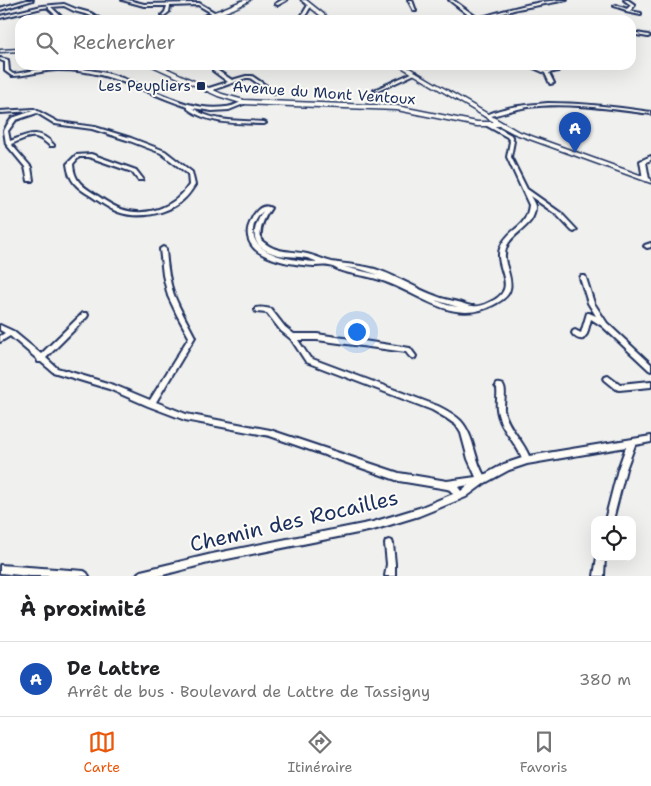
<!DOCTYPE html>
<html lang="fr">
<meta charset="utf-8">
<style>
:root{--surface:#fff;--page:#f6f6f6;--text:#202124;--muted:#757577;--line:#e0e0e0;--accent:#ea580c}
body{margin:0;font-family:"Shantell Sans",sans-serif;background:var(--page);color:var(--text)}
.controls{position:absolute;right:15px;bottom:15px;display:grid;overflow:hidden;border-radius:10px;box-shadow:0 5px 20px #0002}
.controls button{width:45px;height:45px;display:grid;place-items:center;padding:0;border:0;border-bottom:1px solid var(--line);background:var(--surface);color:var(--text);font:25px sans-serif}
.you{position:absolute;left:356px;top:331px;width:18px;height:18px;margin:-12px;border:4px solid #fff;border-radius:50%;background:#1a73e8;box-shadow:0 0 0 8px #1a73e833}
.badge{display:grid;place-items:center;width:32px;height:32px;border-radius:50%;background:var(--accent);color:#fff;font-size:16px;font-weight:700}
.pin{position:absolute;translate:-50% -41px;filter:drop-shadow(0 1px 2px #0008)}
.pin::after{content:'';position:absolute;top:26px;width:18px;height:15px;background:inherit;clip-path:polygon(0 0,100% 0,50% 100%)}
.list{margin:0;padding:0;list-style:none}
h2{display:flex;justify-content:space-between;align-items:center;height:65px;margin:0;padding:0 20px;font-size:21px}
h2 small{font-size:16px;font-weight:400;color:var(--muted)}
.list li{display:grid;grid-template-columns:32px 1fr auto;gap:15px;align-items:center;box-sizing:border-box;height:75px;padding:0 20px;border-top:1px solid var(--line)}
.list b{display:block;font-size:19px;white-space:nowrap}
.list p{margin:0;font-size:16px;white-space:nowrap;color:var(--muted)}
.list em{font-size:16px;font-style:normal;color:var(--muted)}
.icon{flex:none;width:28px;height:28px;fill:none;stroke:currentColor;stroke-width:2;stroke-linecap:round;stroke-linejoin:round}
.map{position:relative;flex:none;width:651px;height:576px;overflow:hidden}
.search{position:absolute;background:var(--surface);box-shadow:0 5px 20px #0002;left:15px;right:15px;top:15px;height:55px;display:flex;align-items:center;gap:12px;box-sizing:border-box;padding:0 18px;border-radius:15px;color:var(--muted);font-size:19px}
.sheet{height:140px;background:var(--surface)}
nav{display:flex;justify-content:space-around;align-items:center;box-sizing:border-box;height:70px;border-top:1px solid var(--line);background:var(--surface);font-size:14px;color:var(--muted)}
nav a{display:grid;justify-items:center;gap:2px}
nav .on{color:var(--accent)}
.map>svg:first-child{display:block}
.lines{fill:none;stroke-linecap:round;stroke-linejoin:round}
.minor-casing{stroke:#1b2f5e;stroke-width:4}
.tertiary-casing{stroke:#1b2f5e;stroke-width:3}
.minor{fill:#fdfcf7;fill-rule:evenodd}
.tertiary{fill:#fdfcf7;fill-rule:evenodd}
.poi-dot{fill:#1b2f5e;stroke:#fdfcf7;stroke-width:2}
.labels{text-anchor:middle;stroke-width:4;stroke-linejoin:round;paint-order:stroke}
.far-poi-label{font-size:15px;fill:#1b2f5e;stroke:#fdfcf7;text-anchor:end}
.far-street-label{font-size:15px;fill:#1b2f5e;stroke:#fdfcf7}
.near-street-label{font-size:21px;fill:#1b2f5e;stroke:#fdfcf7}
</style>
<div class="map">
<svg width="651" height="576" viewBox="0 0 651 576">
<rect width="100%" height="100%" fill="#f0f0ee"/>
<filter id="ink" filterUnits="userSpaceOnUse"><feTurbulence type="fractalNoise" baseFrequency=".02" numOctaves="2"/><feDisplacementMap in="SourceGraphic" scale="10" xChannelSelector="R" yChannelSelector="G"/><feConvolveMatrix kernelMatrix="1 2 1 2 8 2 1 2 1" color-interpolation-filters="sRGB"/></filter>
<g filter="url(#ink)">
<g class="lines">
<defs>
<path id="minor" d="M 27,0 L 33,0 L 0,10 L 0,8 Z
M 122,0 L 128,0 L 144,4 L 199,3 L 219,15 L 215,20 L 211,20 L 215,15 L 198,5 L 170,6 L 169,12 L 164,16 L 162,15 L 165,12 L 167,6 L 144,6 Z
M 282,0 L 287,0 L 278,5 L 275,4 Z
M 408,0 L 412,0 L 416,11 L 414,11 Z
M 449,0 L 453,0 L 478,18 C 507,10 537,0 567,0 L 517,9 L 481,20 L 475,20 Z
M 624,0 L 628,0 L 635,5 L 630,11 L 641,13 L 641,15 L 626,12 L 626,10 L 614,6 L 616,5 L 627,9 L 631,5 Z
M 64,4 L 76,9 L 91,13 L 102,20 L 97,20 L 89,15 L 74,11 L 64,6 L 51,7 L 65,20 L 61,20 L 49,9 L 49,7 L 42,8 L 0,18 L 0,16 L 42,6 Z
M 308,5 L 311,6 L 303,20 L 299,20 Z
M 631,32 L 648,35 L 650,36 L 648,37 L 631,34 Z
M 0,58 L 8,60 L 9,71 L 13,74 C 25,73 36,69 47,68 C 65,66 84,69 101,72 C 143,80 181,113 226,107 C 232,107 238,103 244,101 L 246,101 L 246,103 L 229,110 L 212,111 L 193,108 C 213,123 240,120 264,122 L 266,123 L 264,124 C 238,123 210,125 188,109 L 188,107 C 160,98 133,84 104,76 C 90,72 73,70 58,70 C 42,70 28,76 12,76 L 5,71 L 5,62 L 0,60 Z
M 527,65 L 533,65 L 547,71 L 558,69 L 558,71 L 549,73 L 554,83 L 550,84 L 545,73 Z
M 213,69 L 215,69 L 232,80 L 246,76 L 252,76 L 277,93 L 273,94 L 250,78 L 246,78 L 210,91 L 206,91 L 206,89 L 228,82 L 213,71 Z
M 414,72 L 417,73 L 378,91 L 374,90 Z
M 548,103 C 583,103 617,107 651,112 L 651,114 C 611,109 569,102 528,107 C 514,109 501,114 487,117 L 485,116 C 503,106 527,105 548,103 Z
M 34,109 L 58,122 L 95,127 L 131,138 L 165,151 L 192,172 L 195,185 C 191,191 188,196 183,200 C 166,215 138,219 118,212 C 108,208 100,202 91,196 C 77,188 69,181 67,164 L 76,155 L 91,154 L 136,170 L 143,179 L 142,180 L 138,180 L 132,172 L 89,157 L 79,157 L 73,164 C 74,182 84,187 98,196 C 105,201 113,206 121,209 C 147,218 175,207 189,185 L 188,174 L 161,153 L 127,140 L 92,129 L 55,124 L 37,113 L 16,120 L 8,131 L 10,141 C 29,134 39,128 54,145 L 54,146 L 50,146 C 34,131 29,137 11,144 L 31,167 L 33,180 L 32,181 L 28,181 L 25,167 L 6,144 L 4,131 L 7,125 L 12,118 L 33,111 L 0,113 L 0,111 Z
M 487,124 L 491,124 L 511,135 L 514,141 L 511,157 L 527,189 L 561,213 L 577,230 L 574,232 L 572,231 L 557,215 L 530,196 C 532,199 534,203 535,206 C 536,233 498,232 506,264 C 511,281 516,293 497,303 C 451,330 416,288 373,278 C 362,275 350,274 339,270 C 336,269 333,266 329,266 C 324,265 319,266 314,266 C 297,265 277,262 262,254 C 250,248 244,235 250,223 C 253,214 261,202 271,208 C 264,218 259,228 261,240 C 277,254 288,250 307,254 C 316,256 324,260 332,262 C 349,265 365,265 381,271 C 400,278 417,289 436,296 C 443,299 451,300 458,302 C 463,303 468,306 473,306 C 477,307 484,305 488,303 C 524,288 489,266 502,244 C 512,226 526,229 529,205 L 507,157 L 510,141 L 507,137 L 487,126 ZM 263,211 C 250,233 250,248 279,255 C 288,257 298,256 307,258 C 311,259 315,261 318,262 C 299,261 253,257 253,231 C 253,223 258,216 263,211 ZM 344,267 L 360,269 L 379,275 ZM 435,300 L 458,307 L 447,305 Z
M 651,156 L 651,160 L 646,162 L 649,179 L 646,181 L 643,179 L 640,161 Z
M 651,243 L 651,247 L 647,248 L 644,246 L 645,245 Z
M 163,247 L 166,249 C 167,265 169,280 174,295 C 180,310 188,323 195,337 L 156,402 L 186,414 L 270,430 L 399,473 L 447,481 L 476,477 L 468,459 L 461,433 L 456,425 L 446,418 L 432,410 L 306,362 L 291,339 L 281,331 L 267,313 L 256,312 L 255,310 L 256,308 C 260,307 267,308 271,309 L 285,327 L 294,334 L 317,334 L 410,348 L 416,356 L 415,358 C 411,359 409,356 406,352 L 317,340 L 298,340 L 310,358 L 438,406 C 446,410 454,414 461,421 C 474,435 474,458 484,475 L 504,464 L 522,458 C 515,441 499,428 497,409 C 496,402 498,396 497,389 L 495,386 L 496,384 C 510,382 503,401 504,410 C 507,427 523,440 529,456 L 651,436 L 651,442 L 635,445 L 626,469 L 613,520 L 605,520 L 618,469 L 626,447 L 527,464 L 509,470 L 485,483 L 466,497 L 419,516 L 373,530 L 212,562 L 159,576 L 136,576 L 138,573 L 141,571 L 212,554 L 373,522 L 419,508 L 453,494 L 450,490 L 447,489 L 399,481 L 270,436 L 185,420 L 148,406 L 109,389 L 53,372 L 41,362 L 38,362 L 37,359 L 10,336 L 0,342 L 0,336 L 5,333 L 0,330 L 0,325 L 13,331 L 41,354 L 83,313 L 87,313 L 88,315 L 87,317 L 46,358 L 57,368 L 114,385 L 150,400 L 189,337 L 177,315 L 168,296 L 163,275 L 160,249 ZM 468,485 L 461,491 L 458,487 Z
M 581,276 L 585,276 L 586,278 L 594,303 L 607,323 L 651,364 L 651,371 L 649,370 L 602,326 L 591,319 L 587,334 L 583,339 C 579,340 574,337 572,333 L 573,331 L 575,330 L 581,333 L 587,313 L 589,313 L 596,316 L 588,303 L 580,278 Z
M 608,375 L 620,384 L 651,381 L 651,387 L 619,390 L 616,389 L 605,380 L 604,378 L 605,376 Z
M 389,540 L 392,541 L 393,544 L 395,564 L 395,576 L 385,576 L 387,564 L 385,544 L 386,541 Z
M 597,557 L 605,557 L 604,576 L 594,576 Z
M 0,565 L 84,571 L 87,573 L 89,576 L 30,576 L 0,573 Z"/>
<path id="tertiary" d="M 244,0 L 250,0 C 236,9 208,20 191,20 L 220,10 Z
M 301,0 L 306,0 L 331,20 L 326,20 Z
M 20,49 L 20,51 L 0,52 L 0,50 Z
M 150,65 L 157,65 L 166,68 L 222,94 L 244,100 L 397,106 L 477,122 L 494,122 L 398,65 L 404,65 L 517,131 L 651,179 L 651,183 L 513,133 L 500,126 L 477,126 L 397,110 L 244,104 L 218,96 Z"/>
</defs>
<use href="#minor" class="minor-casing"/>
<use href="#tertiary" class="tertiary-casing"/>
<use href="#minor" class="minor"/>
<use href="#tertiary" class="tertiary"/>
</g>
</g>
<rect class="poi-dot" x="196" y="81" width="10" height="10" rx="2.5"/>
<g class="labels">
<g class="far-poi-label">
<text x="191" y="91">Les Peupliers</text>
</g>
<g class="far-street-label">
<text transform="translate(324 93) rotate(4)" y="5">Avenue du Mont Ventoux</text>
</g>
<g class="near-street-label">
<text transform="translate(294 521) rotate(-13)" y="7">Chemin des Rocailles</text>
</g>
</g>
</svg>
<div class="controls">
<button><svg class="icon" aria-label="locate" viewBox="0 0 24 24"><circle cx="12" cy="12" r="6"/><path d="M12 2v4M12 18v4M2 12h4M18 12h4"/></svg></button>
</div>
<div class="you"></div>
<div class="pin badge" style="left:575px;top:153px;background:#1a4fb4">A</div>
<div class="search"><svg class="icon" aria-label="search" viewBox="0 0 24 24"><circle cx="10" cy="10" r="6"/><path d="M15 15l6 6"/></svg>Rechercher</div>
</div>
<section class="sheet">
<h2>À proximité<small></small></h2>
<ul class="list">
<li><span class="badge" style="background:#1a4fb4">A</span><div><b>De Lattre</b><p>Arrêt de bus · Boulevard de Lattre de Tassigny</p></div><em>380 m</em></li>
</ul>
</section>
<nav>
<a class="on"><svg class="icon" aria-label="map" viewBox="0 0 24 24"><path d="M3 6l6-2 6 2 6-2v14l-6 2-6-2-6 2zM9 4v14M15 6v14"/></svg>Carte</a>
<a><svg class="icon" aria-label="directions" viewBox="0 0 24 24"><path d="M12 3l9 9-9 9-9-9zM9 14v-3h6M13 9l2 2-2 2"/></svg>Itinéraire</a>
<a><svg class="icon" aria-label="saved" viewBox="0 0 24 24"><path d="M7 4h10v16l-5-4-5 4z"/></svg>Favoris</a>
</nav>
